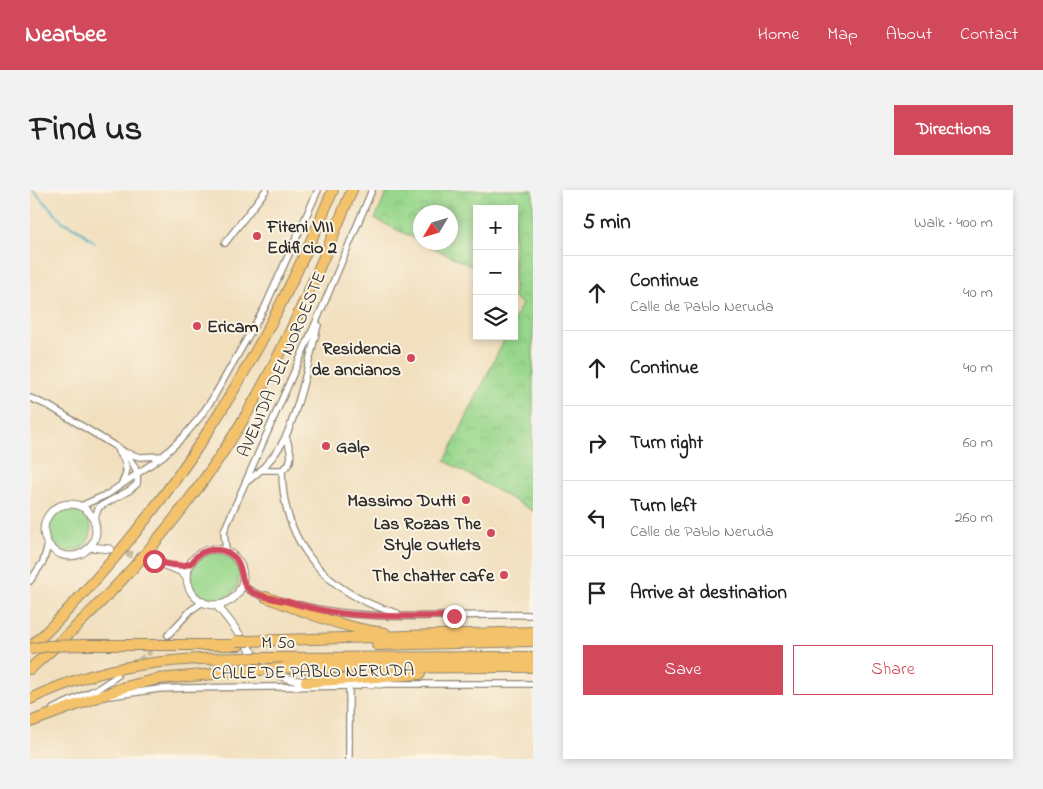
<!DOCTYPE html>
<meta charset="utf-8">
<style>
:root{--surface:#fff;--page:#f2f2f2;--text:#202124;--muted:#757577;--line:#e0e0e0;--accent:#d1495b}
body{margin:0;font-family:"Indie Flower",sans-serif;background:var(--page);color:var(--text)}
.controls{position:absolute;right:15px;top:15px;display:grid;overflow:hidden;border-radius:0px;box-shadow:0 2px 8px #0003}
.controls button{width:45px;height:45px;display:grid;place-items:center;padding:0;border:0;border-bottom:1px solid var(--line);background:var(--surface);color:var(--text);font:25px sans-serif}
.compass{position:absolute;left:383px;top:15px;width:45px;height:45px;border-radius:50%;background:var(--surface);box-shadow:0 2px 8px #0003;rotate:232deg}
.stop{position:absolute;width:15px;height:15px;margin:-11px;border:4px solid #d1495b;border-radius:50%;background:#fff}
.stop.end{background:#d1495b;border-color:#fff;box-shadow:0 1px 5px #0008}
.list{margin:0;padding:0;list-style:none}
h2{display:flex;justify-content:space-between;align-items:center;height:65px;margin:0;padding:0 20px;font-size:21px}
h2 small{font-size:16px;font-weight:400;color:var(--muted)}
.list li{display:grid;grid-template-columns:32px 1fr auto;gap:15px;align-items:center;box-sizing:border-box;height:75px;padding:0 20px;border-top:1px solid var(--line)}
.list b{display:block;font-size:19px;white-space:nowrap}
.list p{margin:0;font-size:16px;white-space:nowrap;color:var(--muted)}
.list em{font-size:16px;font-style:normal;color:var(--muted)}
.actions{display:flex;gap:10px;padding:15px 20px}
.actions a{flex:1;padding:11px 0;border:1px solid var(--accent);border-radius:0px;text-align:center;font-size:18px;color:var(--accent)}
.actions .main{background:var(--accent);color:#fff}
.icon{flex:none;width:28px;height:28px;fill:none;stroke:currentColor;stroke-width:2;stroke-linecap:round;stroke-linejoin:round}
.map{position:relative;flex:none;width:503px;height:569px;overflow:hidden;border-radius:0px}
header{display:flex;align-items:center;gap:30px;box-sizing:border-box;height:70px;padding:0 25px;background:var(--accent);color:#fff}
header strong{font-size:24px}
nav{display:flex;gap:28px;margin-inline-start:auto;font-size:18px}
.intro{display:flex;align-items:center;justify-content:space-between;box-sizing:border-box;height:120px;padding:0 30px}
h1{margin:0;font-size:35px}
.button{padding:12px 22px;border-radius:0px;background:var(--accent);color:#fff;font-size:18px;font-weight:700}
main{display:flex;gap:30px;padding:0 30px}
aside{flex:1;background:var(--surface);border-radius:0px;box-shadow:0 2px 8px #0003}
.map>svg:first-child{display:block}
.green{fill:#98d78c;stroke:#62815c}
.park{fill:url(#park-crowns);stroke:#62815c}
.lines{fill:none;stroke-linecap:round;stroke-linejoin:round}
.stream{stroke:#40adbf;stroke-width:2}
.minor-tunnel{stroke:#c9bba1;stroke-width:5.5;stroke-dasharray:5.5 3;stroke-linecap:butt}
.tertiary-tunnel{stroke:#c9bba1;stroke-width:7;stroke-dasharray:7 3.5;stroke-linecap:butt}
.minor-casing{stroke:#8e8574;stroke-width:8}
.tertiary-casing{stroke:#8e8574;stroke-width:9}
.motorway-casing{stroke:#8e8574;stroke-width:12}
.minor{stroke:#fff;stroke-width:5.5}
.tertiary{stroke:#fff;stroke-width:7}
.motorway{stroke:#f3c26a;stroke-width:10}
.motorway-bridge-casing{stroke:#8e8574;stroke-width:12;stroke-linecap:butt}
.motorway-bridge{stroke:#f3c26a;stroke-width:10}
.route{stroke:#d1495b;stroke-width:6}
.poi-dot{fill:#d1495b;stroke:#fcf5e5;stroke-width:2}
.labels{text-anchor:middle;stroke-width:4;stroke-linejoin:round;paint-order:stroke}
.poi-label{font-size:18px;font-weight:bold;fill:#2b2b2b;stroke:#fcf5e5;text-anchor:end}
.street-label{font-size:18px;fill:#2b2b2b;stroke:#fcf5e5}
</style>
<header>
<strong>Nearbee</strong>
<nav><a>Home</a><a>Map</a><a>About</a><a>Contact</a></nav>
</header>
<div class="intro"><h1>Find us</h1><a class="button">Directions</a></div>
<main>
<div class="map">
<svg width="503" height="569" viewBox="0 0 503 569">
<defs>
<pattern id="park-crowns" width="20" height="18" patternUnits="userSpaceOnUse" patternTransform="scale(1.25)"><rect width="20" height="18" fill="#98d78c"/><path d="M2 6a3 3 0 1 1 6 0M12 15a3 3 0 1 1 6 0" fill="none" stroke="#83b979"/></pattern>
</defs>
<rect width="100%" height="100%" fill="#fcf5e5"/>
<filter id="ink" filterUnits="userSpaceOnUse"><feTurbulence type="fractalNoise" baseFrequency=".02" numOctaves="2"/><feDisplacementMap in="SourceGraphic" scale="10" xChannelSelector="R" yChannelSelector="G"/><feConvolveMatrix kernelMatrix="1 2 1 2 8 2 1 2 1" color-interpolation-filters="sRGB"/></filter>
<filter id="wash" filterUnits="userSpaceOnUse"><feTurbulence type="fractalNoise" baseFrequency=".0096" numOctaves="4" result="noise"/><feDisplacementMap in="SourceGraphic" scale="20" xChannelSelector="R" yChannelSelector="G"/><feGaussianBlur stdDeviation="1.12" result="paint"/><feColorMatrix in="noise" values="0 0 0 0 0 0 0 0 0 0 0 0 0 0 0 0 0 1.4 0 .05"/><feComposite in="paint" operator="in"/></filter>
<g filter="url(#wash)">
<rect width="100%" height="100%" fill="#f1dfbe"/>
<path class="green" d="M19 340a21 21 0 1 1 42 0a21 21 0 1 1-42 0Z
M161 387a24 24 0 1 1 48 0a24 24 0 1 1-48 0Z"/>
<path class="park" d="M 358,0 L 503,0 L 503,321 L 415,271 L 476,146 L 484,146 L 484,130 L 492,114 L 484,108 L 484,19 L 447,19 L 447,79 L 393,53 L 420,52 L 420,22 L 390,22 L 390,51 L 345,29 Z"/>
<g class="lines">
<path class="stream" d="M 3,0 L 33,32 L 49,40 L 65,53"/>
</g>
</g>
<g filter="url(#ink)">
<g class="lines">
<path class="minor-tunnel" d="M 103,475 L 120,462 L 138,445"/>
<path class="tertiary-tunnel" d="M 86,360 L 124,371"/>
<defs>
<path id="minor" d="M 195,53 L 236,0
M 0,208 L 19,216 L 93,261 C 102,271 109,280 107,294 L 100,300 L 69,317 L 64,329
M 256,247 C 260,259 266,272 252,280 C 252,353 298,405 367,423
M 88,261 C 97,271 99,282 92,293
M 93,262 L 110,267 L 131,266
M 231,280 C 241,269 250,259 256,246 C 270,214 279,170 288,135
M 218,291 L 231,280 L 252,280
M 51,316 L 78,304 L 133,266 L 154,246 L 170,227 L 183,208 L 235,117 L 288,0
M 196,361 L 194,341 L 293,116 L 342,0
M 0,391 L 13,372 L 18,355
M 212,393 C 218,402 228,404 238,408
M 269,415 C 344,434 426,423 503,425
M 138,445 L 161,420 L 173,412
M 347,494 L 503,494
M 319,497 L 319,569
M 80,506 L 129,499 L 157,498 L 328,496
M 23,519 L 69,498 L 87,486"/>
<path id="tertiary" d="M14 340a26 26 0 1 1 52 0a26 26 0 1 1-52 0Z
M 60,357 L 80,359
M157 387a28 28 0 1 1 56 0a28 28 0 1 1-56 0Z
M 124,371 L 150,381 L 157,387
M 186,415 C 218,448 226,490 279,492
M 320,493 L 351,494"/>
<path id="motorway" d="M 236,407 C 275,422 313,438 355,443
M 220,451 L 503,442
M 54,455 L 209,455
M 347,455 L 503,451
M 0,458 C 136,327 231,174 303,0
M 233,468 L 503,467
M 253,478 L 503,477
M 0,479 C 96,395 182,295 241,180 C 271,122 297,61 322,0
M 276,492 L 390,484
M 0,509 C 73,474 139,468 219,468
M 0,532 L 95,497 L 128,489 L 229,480"/>
</defs>
<use href="#minor" class="minor-casing"/>
<use href="#tertiary" class="tertiary-casing"/>
<use href="#motorway" class="motorway-casing"/>
<use href="#minor" class="minor"/>
<use href="#tertiary" class="tertiary"/>
<use href="#motorway" class="motorway"/>
<defs>
<path id="motorway-bridge" d="M 206,451 L 220,451
M 0,459 L 18,456 L 54,455
M 219,468 L 233,468
M 229,480 L 253,478"/>
</defs>
<use href="#motorway-bridge" class="motorway-bridge-casing"/>
<use href="#motorway-bridge" class="motorway-bridge"/>
</g>
</g>
<g class="lines" filter="url(#ink)">
<path class="route" d="M 124,371 C 133,373 152,379 161,373 C 163,372 164,369 166,367 C 173,360 184,358 194,361 C 219,370 205,392 222,402 C 232,407 244,409 255,411 C 273,416 291,421 310,423 C 346,428 388,426 424,426"/>
</g>
<g class="poi-dot">
<circle cx="227" cy="46" r="5"/>
<circle cx="167" cy="136" r="5"/>
<circle cx="381" cy="168" r="5"/>
<circle cx="296" cy="256" r="5"/>
<circle cx="436" cy="310" r="5"/>
<circle cx="461" cy="343" r="5"/>
<circle cx="474" cy="385" r="5"/>
</g>
<g class="labels">
<g class="poi-label">
<text x="237" y="42" text-anchor="start">Fiteni VIII<tspan x="237" dy="21">Edificio 2</tspan></text>
<text x="177" y="142" text-anchor="start">Ericam</text>
<text x="371" y="164">Residencia<tspan x="371" dy="21">de ancianos</tspan></text>
<text x="306" y="262" text-anchor="start">Galp</text>
<text x="426" y="316">Massimo Dutti</text>
<text x="451" y="339">Las Rozas The<tspan x="451" dy="21">Style Outlets</tspan></text>
<text x="464" y="391">The chatter cafe</text>
</g>
<g class="street-label">
<text transform="translate(251 174) rotate(-67)" y="6">AVENIDA DEL NOROESTE</text>
<text x="248" y="458">M 50</text>
<text transform="translate(283 481) rotate(-1)" y="6">CALLE DE PABLO NERUDA</text>
</g>
</g>
</svg>
<div class="controls">
<button>+</button>
<button>−</button>
<button><svg class="icon" aria-label="layers" viewBox="0 0 24 24"><path d="M12 4l9 5-9 5-9-5zM3 14l9 5 9-5"/></svg></button>
</div>
<svg class="compass" viewBox="-18 -18 36 36"><path d="M0-13l5 13h-10z" fill="#e53935"/><path d="M0 13l5-13h-10z" fill="#757577"/></svg>
<div class="stop" style="left:124px;top:371px"></div>
<div class="stop end" style="left:424px;top:426px"></div>
</div>
<aside>
<h2>5 min<small>Walk · 400 m</small></h2>
<ul class="list">
<li><svg class="icon" aria-label="ahead" viewBox="0 0 24 24"><path d="M12 20V5M6 11l6-6 6 6"/></svg><div><b>Continue</b><p>Calle de Pablo Neruda</p></div><em>40 m</em></li>
<li><svg class="icon" aria-label="ahead" viewBox="0 0 24 24"><path d="M12 20V5M6 11l6-6 6 6"/></svg><div><b>Continue</b></div><em>40 m</em></li>
<li><svg class="icon" aria-label="right" viewBox="0 0 24 24"><path d="M7 20v-9h11M14 6l5 5-5 5"/></svg><div><b>Turn right</b></div><em>60 m</em></li>
<li><svg class="icon" aria-label="left" viewBox="0 0 24 24"><path d="M17 20v-9H6M10 6l-5 5 5 5"/></svg><div><b>Turn left</b><p>Calle de Pablo Neruda</p></div><em>260 m</em></li>
<li><svg class="icon" aria-label="arrive" viewBox="0 0 24 24"><path d="M6 21V4h12l-3 4 3 4H6"/></svg><div><b>Arrive at destination</b></div></li>
</ul>
<div class="actions"><a class="main">Save</a><a>Share</a></div>
</aside>
</main>
